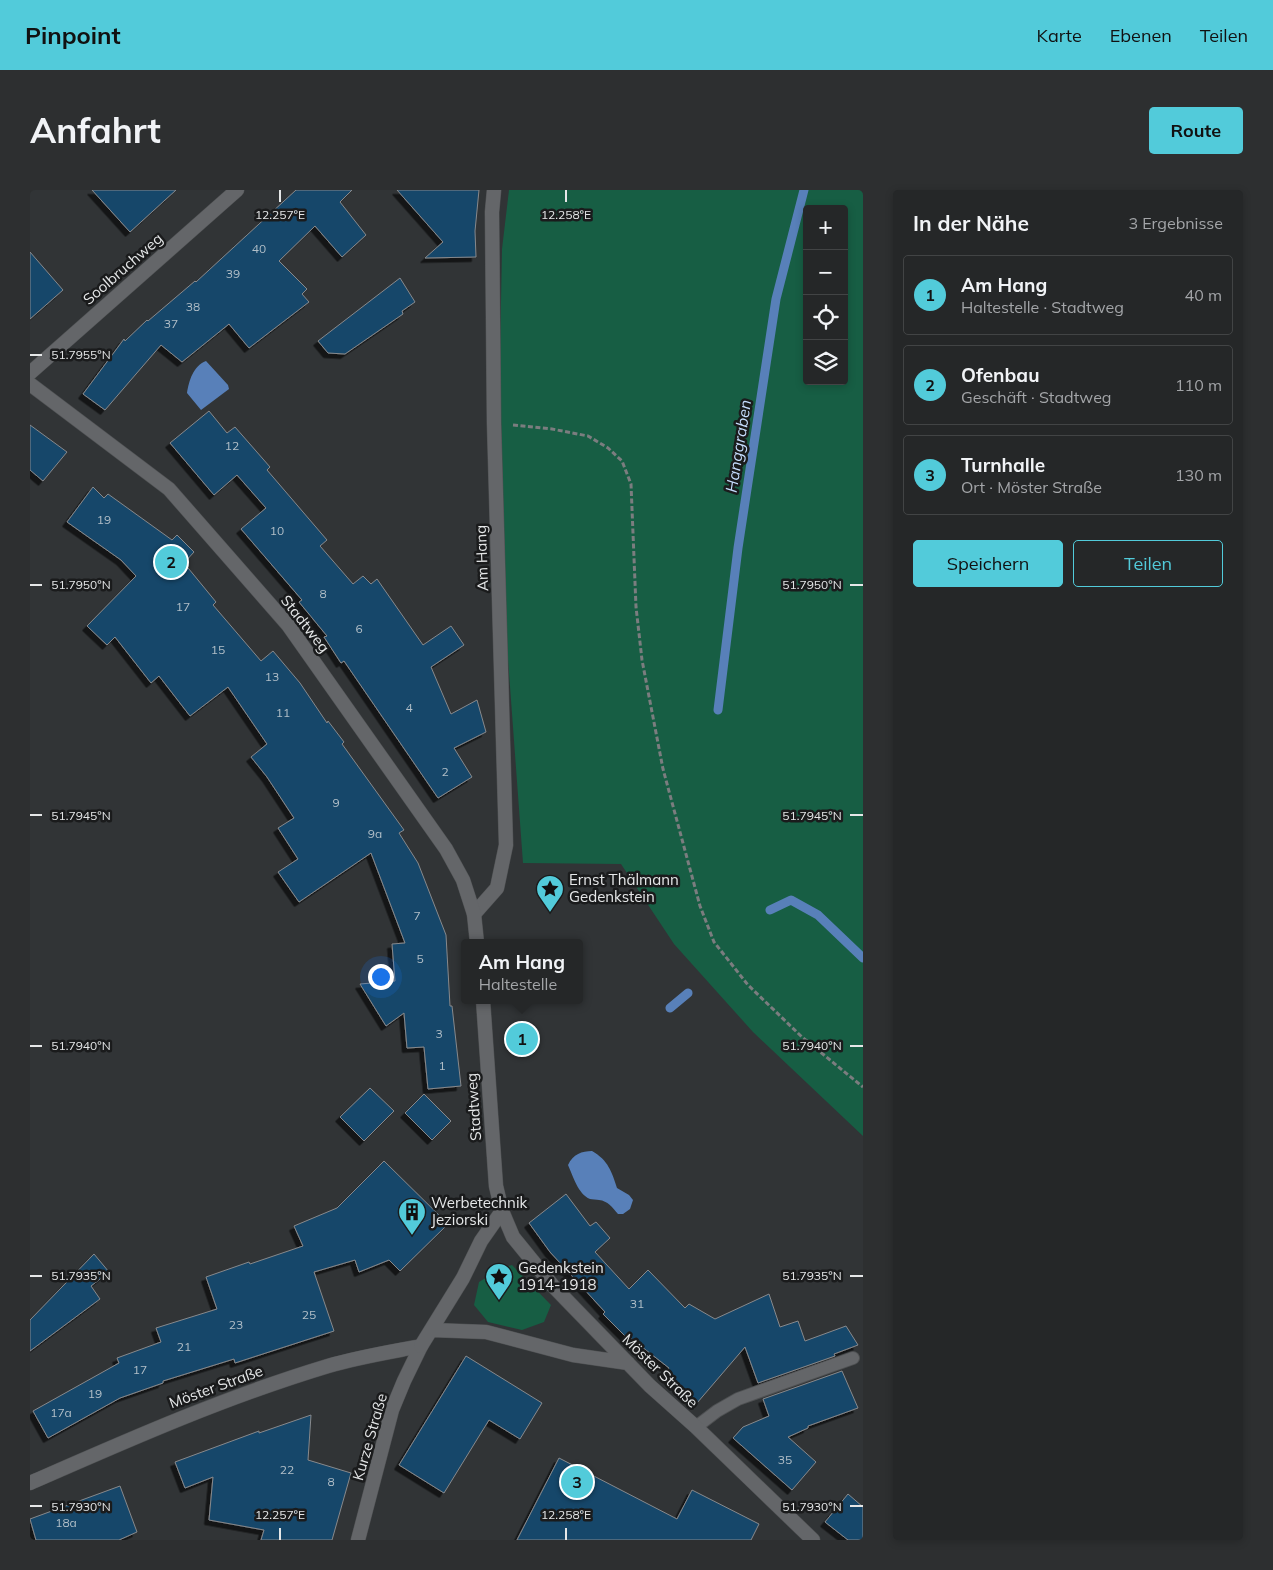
<!DOCTYPE html>
<html lang="de">
<meta charset="utf-8">
<style>
:root{--surface:#252728;--page:#2d2f30;--text:#f1f3f6;--muted:#a3a5a8;--line:#424445;--accent:#52cbda}
body{margin:0;font-family:Mulish,sans-serif;background:var(--page);color:var(--text)}
.controls{position:absolute;right:15px;top:15px;display:grid;overflow:hidden;border-radius:5px;box-shadow:0 2px 8px #0003}
.controls button{width:45px;height:45px;display:grid;place-items:center;padding:0;border:0;border-bottom:1px solid var(--line);background:var(--surface);color:var(--text);font:25px sans-serif}
.you{position:absolute;left:350px;top:786px;width:18px;height:18px;margin:-12px;border:4px solid #fff;border-radius:50%;background:#1a73e8;box-shadow:0 0 0 8px #1a73e833}
.badge{display:grid;place-items:center;width:32px;height:32px;border-radius:50%;background:var(--accent);color:#111;font-size:16px;font-weight:700}
.pin{position:absolute;translate:-50% -50%;border:2px solid #fff;box-shadow:0 1px 5px #0006}
.popup{position:absolute;left:431px;top:749px;width:122px;height:65px;box-sizing:border-box;display:grid;place-content:center;border-radius:5px;background:var(--surface);filter:drop-shadow(0 1px 4px #0005);font-size:16px;white-space:nowrap;color:var(--muted)}
.popup b{font-size:19px;color:var(--text)}
.popup::after{content:'';position:absolute;left:50%;top:100%;margin-left:-10px;border:10px solid transparent;border-top-color:var(--surface)}
.list{margin:0;padding:0;list-style:none}
h2{display:flex;justify-content:space-between;align-items:center;height:65px;margin:0;padding:0 20px;font-size:21px}
h2 small{font-size:16px;font-weight:400;color:var(--muted)}
.list li{display:grid;grid-template-columns:32px 1fr auto;gap:15px;align-items:center;box-sizing:border-box;height:80px;margin:0 10px 10px;padding:0 10px;border:1px solid var(--line);border-radius:5px}
.list b{display:block;font-size:19px;white-space:nowrap}
.list p{margin:0;font-size:16px;white-space:nowrap;color:var(--muted)}
.list em{font-size:16px;font-style:normal;color:var(--muted)}
.actions{display:flex;gap:10px;padding:15px 20px}
.actions a{flex:1;padding:11px 0;border:1px solid var(--accent);border-radius:5px;text-align:center;font-size:18px;color:var(--accent)}
.actions .main{background:var(--accent);color:#111}
.icon{flex:none;width:28px;height:28px;fill:none;stroke:currentColor;stroke-width:2;stroke-linecap:round;stroke-linejoin:round}
.map{position:relative;flex:none;width:833px;height:1350px;overflow:hidden;border-radius:5px}
header{display:flex;align-items:center;gap:30px;box-sizing:border-box;height:70px;padding:0 25px;background:var(--accent);color:#111}
header strong{font-size:24px}
nav{display:flex;gap:28px;margin-inline-start:auto;font-size:18px}
.intro{display:flex;align-items:center;justify-content:space-between;box-sizing:border-box;height:120px;padding:0 30px}
h1{margin:0;font-size:35px}
.button{padding:12px 22px;border-radius:5px;background:var(--accent);color:#111;font-size:18px;font-weight:700}
main{display:flex;gap:30px;padding:0 30px}
aside{flex:1;background:var(--surface);border-radius:5px;box-shadow:0 2px 8px #0003}
.map>svg:first-child{display:block}
.green{fill:#175e44;fill-rule:evenodd}
.water{fill:#5880b9}
.lines{fill:none;stroke-linecap:round;stroke-linejoin:round}
.stream{stroke:#5880b9;stroke-width:9}
.building{fill:#17476a;stroke:#87898c;filter:url(#shadow)}
.service-casing{stroke:#4e5052;stroke-width:14}
.minor-casing{stroke:#4e5052;stroke-width:15}
.tertiary-casing{stroke:#4e5052;stroke-width:15}
.path{stroke:#7b7d7f;stroke-width:3;stroke-dasharray:5 2.5;stroke-linecap:butt}
.service{stroke:#646669;stroke-width:12}
.minor{stroke:#646669;stroke-width:14}
.tertiary{stroke:#646669;stroke-width:14}
.ticks{fill:none;stroke:#e5e7e8;stroke-width:2}
.labels{text-anchor:middle;stroke-width:5;stroke-linejoin:round;paint-order:stroke}
.number-label{font-size:12px;fill:#b2bfc8}
.street-label{font-size:15px;fill:#e5e7e8;stroke:#1a1b1c}
.poi-label{font-size:15px;fill:#e5e7e8;stroke:#1a1b1c;text-anchor:start}
.water-label{font-size:16px;font-style:italic;fill:#c6ddfe;stroke:#1a1b1c}
.ticks-label{font-size:12px;text-anchor:middle;fill:#e5e7e8;stroke:#1a1b1c;stroke-width:5;stroke-linejoin:round;paint-order:stroke}
</style>
<header>
<strong>Pinpoint</strong>
<nav><a>Karte</a><a>Ebenen</a><a>Teilen</a></nav>
</header>
<div class="intro"><h1>Anfahrt</h1><a class="button">Route</a></div>
<main>
<div class="map">
<svg width="833" height="1350" viewBox="0 0 833 1350">
<defs>
<filter id="shadow"><feDropShadow dx="-4.5" dy="4.5" stdDeviation="0" flood-color="#0009"/></filter>
</defs>
<rect width="100%" height="100%" fill="#313436"/>
<path class="green" d="M 479,0 L 833,0 L 833,946 L 723,842 L 644,754 L 591,674 L 493,673 L 467,320 L 472,59 ZM 777,19 L 814,19 L 814,191 L 777,191 Z
M 482,1075 L 521,1115 L 514,1132 L 492,1140 L 458,1132 L 444,1115 L 449,1092 L 474,1077 Z"/>
<path class="water" d="M 176,171 L 198,195 L 199,199 L 171,220 L 157,203 C 159,191 163,176 176,171 Z
M 562,961 C 578,970 582,982 587,998 L 599,1005 L 603,1010 L 600,1019 L 593,1024 L 588,1024 C 582,1017 578,1011 569,1010 C 567,1010 562,1009 560,1009 C 548,1004 543,986 538,975 C 543,964 552,961 562,961 Z"/>
<g class="lines">
<path class="stream" d="M 688,520 L 708,358 L 746,109 L 774,0
M 740,720 L 761,710 L 788,725 L 833,768
M 640,818 L 658,803"/>
</g>
<path class="building" d="M 62,0 L 146,0 L 100,42 Z
M 266,0 L 322,0 L 310,12 L 336,45 L 312,67 L 285,36 L 249,71 L 277,99 L 272,104 L 279,112 L 219,158 L 199,134 L 152,172 L 131,155 L 75,220 L 53,204 L 94,149 L 95,151 L 117,130 L 118,131 L 165,91 L 166,92 Z
M 367,0 L 449,0 L 445,41 L 446,67 L 395,68 L 413,52 Z
M 0,62 L 33,100 L 0,129 Z
M 370,88 L 385,112 L 372,121 L 373,124 L 315,164 L 298,163 L 288,151 Z
M 179,221 L 197,243 L 205,237 L 240,277 L 237,280 L 297,350 L 290,356 L 323,394 L 333,386 L 341,394 L 347,389 L 393,455 L 421,436 L 434,455 L 401,477 L 421,524 L 447,510 L 456,542 L 424,558 L 442,587 L 408,608 L 314,471 L 311,473 L 294,447 L 297,446 L 269,412 L 272,410 L 211,339 L 236,318 L 207,285 L 184,305 L 140,253 Z
M 0,235 L 37,262 L 13,291 L 0,280 Z
M 63,297 L 74,308 L 78,304 L 142,350 L 147,345 L 164,362 L 154,373 L 186,412 L 183,415 L 231,471 L 243,461 L 270,493 L 297,533 L 298,531 L 314,552 L 312,554 L 374,640 L 369,643 L 388,673 L 416,745 L 420,816 L 422,816 L 431,896 L 398,899 L 394,857 L 377,858 L 374,823 L 356,836 L 330,794 L 365,791 L 362,754 L 375,753 L 341,663 L 269,712 L 248,682 L 268,669 L 248,638 L 264,628 L 237,587 L 221,567 L 237,554 L 198,497 L 160,526 L 129,486 L 121,493 L 85,447 L 77,455 L 57,436 L 106,386 L 91,370 L 37,332 Z
M 340,898 L 364,921 L 334,951 L 310,927 Z
M 394,904 L 421,931 L 402,950 L 375,923 Z
M 354,971 L 418,1034 L 370,1081 L 359,1070 L 329,1082 L 325,1070 L 284,1082 L 304,1141 L 205,1173 L 204,1169 L 133,1191 L 133,1193 L 90,1208 L 18,1248 L 3,1221 L 89,1173 L 87,1168 L 131,1152 L 126,1138 L 187,1119 L 176,1087 L 219,1072 L 220,1074 L 273,1056 L 264,1036 L 307,1018 Z
M 536,1004 L 560,1036 L 566,1032 L 580,1048 L 565,1062 L 599,1099 L 618,1080 L 655,1118 L 659,1114 L 685,1129 L 739,1104 L 750,1137 L 768,1131 L 775,1151 L 816,1136 L 828,1155 L 804,1164 L 805,1166 L 728,1193 L 715,1157 L 667,1213 L 634,1185 L 639,1178 L 598,1146 L 596,1147 L 573,1124 L 575,1122 L 520,1062 L 499,1033 Z
M 64,1064 L 79,1082 L 61,1096 L 70,1109 L 0,1161 L 0,1130 Z
M 436,1166 L 512,1213 L 490,1249 L 459,1230 L 414,1303 L 369,1275 Z
M 812,1181 L 828,1218 L 778,1236 L 778,1238 L 758,1247 L 786,1272 L 762,1300 L 703,1248 L 713,1237 L 739,1226 L 733,1209 Z
M 281,1225 L 278,1270 L 321,1283 L 302,1350 L 231,1350 L 234,1340 L 179,1330 L 183,1287 L 155,1298 L 145,1272 L 229,1241 L 229,1243 Z
M 529,1268 L 647,1329 L 662,1300 L 729,1334 L 721,1350 L 487,1350 Z
M 90,1296 L 107,1342 L 89,1350 L 6,1350 L 0,1329 Z
M 818,1304 L 833,1317 L 833,1350 L 818,1350 L 795,1332 Z"/>
<g class="lines">
<defs>
<path id="service" d="M 666,1237 L 687,1221 L 708,1209 L 823,1168"/>
<path id="minor" d="M 0,183 L 207,0
M 444,724 L 467,698 L 476,655 L 464,233 L 462,22 L 464,0
M 0,1293 C 98,1250 195,1207 298,1176 C 328,1167 360,1162 391,1156
M 328,1350 L 362,1220 L 374,1191 L 391,1156"/>
<path id="tertiary" d="M 0,194 L 139,299 L 258,435 L 416,659 L 433,690 L 444,724 L 447,753
M 453,810 L 466,996 L 472,1021 L 483,1047 L 523,1096 L 620,1196 L 666,1237 L 783,1350
M 402,1140 L 456,1142 L 543,1165 L 598,1173
M 391,1156 L 433,1088 L 451,1051 L 472,1021"/>
</defs>
<use href="#service" class="service-casing"/>
<use href="#minor" class="minor-casing"/>
<use href="#tertiary" class="tertiary-casing"/>
<path class="path" d="M 483,235 L 522,239 L 558,246 L 578,258 L 592,271 L 601,294 L 606,417 L 612,470 L 633,579 L 670,716 L 684,752 L 718,795 L 772,847 L 833,897"/>
<use href="#service" class="service"/>
<use href="#minor" class="minor"/>
<use href="#tertiary" class="tertiary"/>
</g>
<path class="ticks" d="M 250,0 L 250,12M 536,0 L 536,12M 0,165 L 12,165M 0,395 L 12,395M 820,395 L 833,395M 0,625 L 12,625M 820,625 L 833,625M 0,856 L 12,856M 820,856 L 833,856M 0,1086 L 12,1086M 820,1086 L 833,1086M 0,1316 L 12,1316M 820,1316 L 833,1316M 250,1338 L 250,1350M 536,1338 L 536,1350"/>
<defs>
<symbol id="sight-pin" viewBox="-11 -11 22 30"><path d="M0 17L-7.5 6A9.5 9.5 0 1 1 7.5 6Z" fill="#52cbda" stroke="#1a1b1c"/><path d="M0-6L1.8-2.2L6-1.7L2.9 1.2L3.7 5.4L0 3.3L-3.7 5.4L-2.9 1.2L-6-1.7L-1.8-2.2Z" fill="#111"/></symbol>
<symbol id="building-pin" viewBox="-11 -11 22 30"><path d="M0 17L-7.5 6A9.5 9.5 0 1 1 7.5 6Z" fill="#52cbda" stroke="#1a1b1c"/><path d="M-4-6H4V6H1V3H-1V6H-4ZM-2.5-4.3h1.7v1.8h-1.7ZM.8-4.3h1.7v1.8H.8ZM-2.5-1h1.7V.8h-1.7ZM.8-1h1.7V.8H.8Z" fill="#111"/></symbol>
</defs>
<g fill-rule="evenodd">
<use href="#sight-pin" x="504" y="683" width="32" height="43"/>
<use href="#building-pin" x="366" y="1006" width="32" height="43"/>
<use href="#sight-pin" x="453" y="1071" width="32" height="43"/>
</g>
<g class="labels">
<g class="number-label">
<text x="229" y="63">40</text>
<text x="203" y="88">39</text>
<text x="163" y="121">38</text>
<text x="141" y="138">37</text>
<text x="202" y="260">12</text>
<text x="74" y="334">19</text>
<text x="247" y="345">10</text>
<text x="293" y="408">8</text>
<text x="153" y="421">17</text>
<text x="329" y="443">6</text>
<text x="188" y="464">15</text>
<text x="242" y="491">13</text>
<text x="379" y="522">4</text>
<text x="253" y="527">11</text>
<text x="415" y="586">2</text>
<text x="306" y="617">9</text>
<text x="345" y="648">9a</text>
<text x="387" y="730">7</text>
<text x="390" y="773">5</text>
<text x="409" y="848">3</text>
<text x="412" y="880">1</text>
<text x="607" y="1118">31</text>
<text x="279" y="1129">25</text>
<text x="206" y="1139">23</text>
<text x="154" y="1161">21</text>
<text x="110" y="1184">17</text>
<text x="65" y="1208">19</text>
<text x="31" y="1227">17a</text>
<text x="755" y="1274">35</text>
<text x="257" y="1284">22</text>
<text x="301" y="1296">8</text>
<text x="36" y="1337">18a</text>
</g>
<g class="street-label">
<text transform="translate(93 79) rotate(-41)" y="5">Soolbruchweg</text>
<text transform="translate(452 368) rotate(-92)" y="5">Am Hang</text>
<text transform="translate(275 434) rotate(52)" y="5">Stadtweg</text>
<text transform="translate(444 917) rotate(-94)" y="5">Stadtweg</text>
<text transform="translate(630 1181) rotate(44)" y="5">Möster Straße</text>
<text transform="translate(186 1197) rotate(-20)" y="5">Möster Straße</text>
<text transform="translate(340 1247) rotate(-74)" y="5">Kurze Straße</text>
</g>
<g class="poi-label">
<text x="539" y="695">Ernst Thälmann<tspan x="539" dy="17">Gedenkstein</tspan></text>
<text x="401" y="1018">Werbetechnik<tspan x="401" dy="17">Jeziorski</tspan></text>
<text x="488" y="1083">Gedenkstein<tspan x="488" dy="17">1914-1918</tspan></text>
</g>
<g class="water-label">
<text transform="translate(708 256) rotate(-81)" y="6">Hanggraben</text>
</g>
</g>
<g class="ticks-label">
<text x="250" y="29">12.257°E</text>
<text x="536" y="29">12.258°E</text>
<text x="51" y="169">51.7955°N</text>
<text x="51" y="399">51.7950°N</text>
<text x="782" y="399">51.7950°N</text>
<text x="51" y="630">51.7945°N</text>
<text x="782" y="630">51.7945°N</text>
<text x="51" y="860">51.7940°N</text>
<text x="782" y="860">51.7940°N</text>
<text x="51" y="1090">51.7935°N</text>
<text x="782" y="1090">51.7935°N</text>
<text x="51" y="1321">51.7930°N</text>
<text x="782" y="1321">51.7930°N</text>
<text x="250" y="1329">12.257°E</text>
<text x="536" y="1329">12.258°E</text>
</g>
</svg>
<div class="controls">
<button>+</button>
<button>−</button>
<button><svg class="icon" aria-label="locate" viewBox="0 0 24 24"><circle cx="12" cy="12" r="6"/><path d="M12 2v4M12 18v4M2 12h4M18 12h4"/></svg></button>
<button><svg class="icon" aria-label="layers" viewBox="0 0 24 24"><path d="M12 4l9 5-9 5-9-5zM3 14l9 5 9-5"/></svg></button>
</div>
<div class="you"></div>
<div class="pin badge" style="left:492px;top:849px">1</div>
<div class="popup"><b>Am Hang</b>Haltestelle</div>
<div class="pin badge" style="left:141px;top:372px">2</div>
<div class="pin badge" style="left:547px;top:1292px">3</div>
</div>
<aside>
<h2>In der Nähe<small>3 Ergebnisse</small></h2>
<ul class="list">
<li><span class="badge">1</span><div><b>Am Hang</b><p>Haltestelle · Stadtweg</p></div><em>40 m</em></li>
<li><span class="badge">2</span><div><b>Ofenbau</b><p>Geschäft · Stadtweg</p></div><em>110 m</em></li>
<li><span class="badge">3</span><div><b>Turnhalle</b><p>Ort · Möster Straße</p></div><em>130 m</em></li>
</ul>
<div class="actions"><a class="main">Speichern</a><a>Teilen</a></div>
</aside>
</main>
